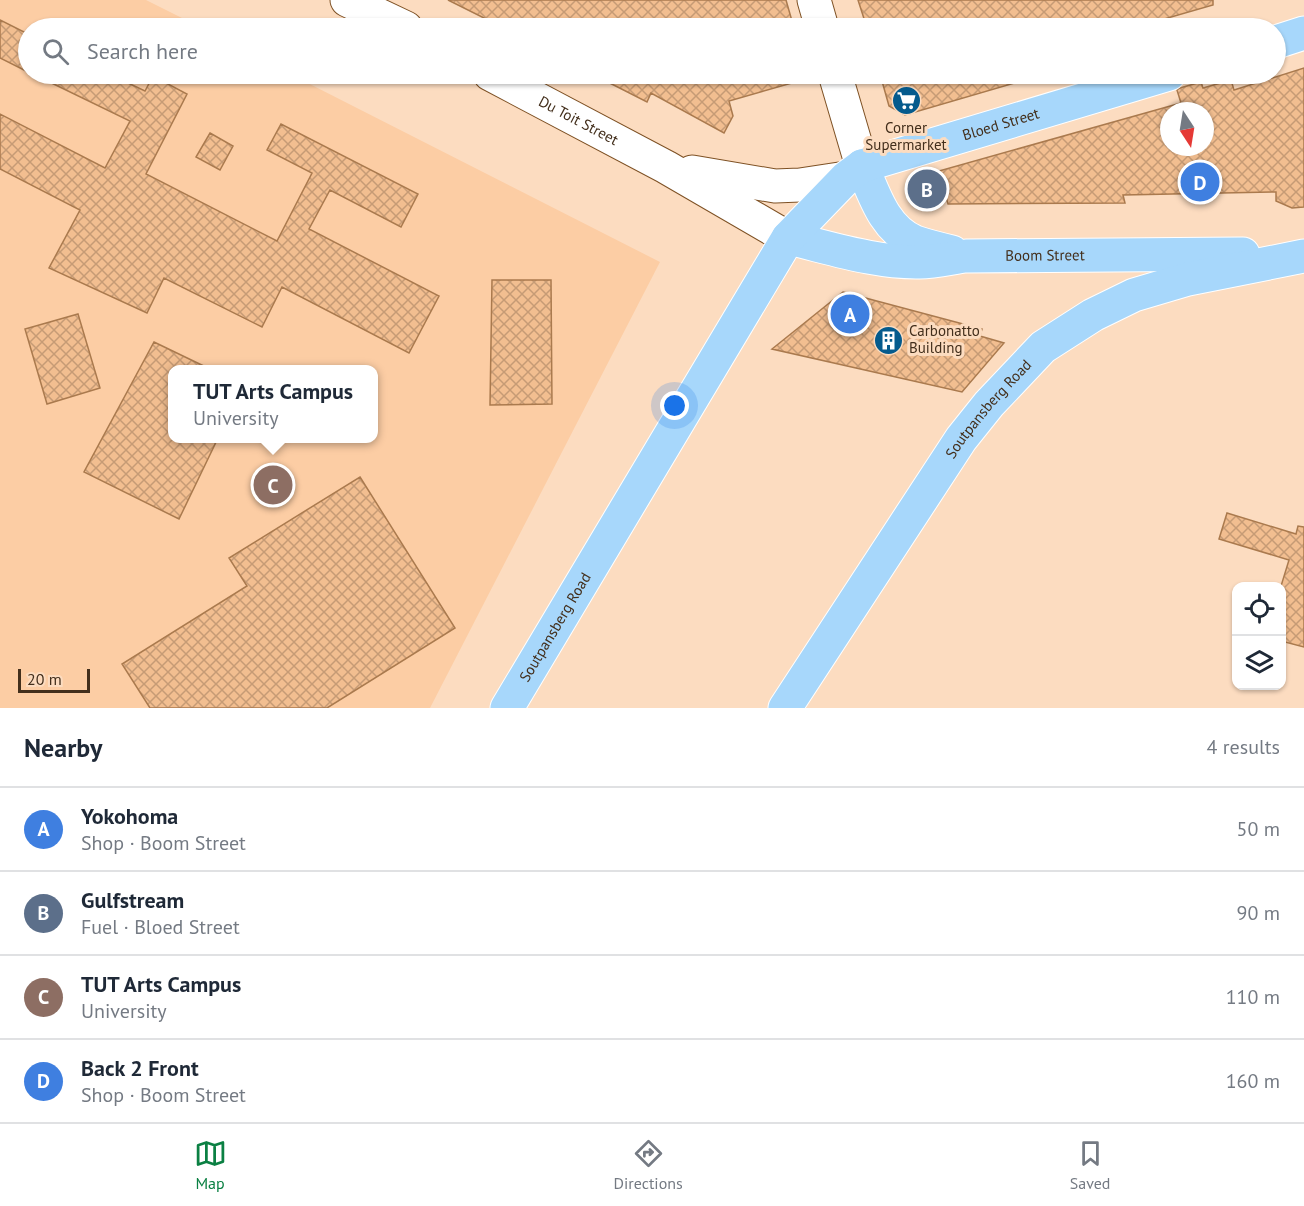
<!DOCTYPE html>
<meta charset="utf-8">
<style>
:root{--surface:#fff;--page:#f2f2f3;--text:#1f2937;--muted:#747a83;--line:#e0e1e3;--accent:#0b8043}
body{margin:0;font-family:"PT Sans",sans-serif;background:var(--page);color:var(--text)}
.controls{position:absolute;right:18px;bottom:18px;display:grid;overflow:hidden;border-radius:12px;box-shadow:0 2px 4px #0004}
.controls button{width:54px;height:54px;display:grid;place-items:center;padding:0;border:0;border-bottom:2px solid var(--line);background:var(--surface);color:var(--text);font:30px sans-serif}
.compass{position:absolute;left:1160px;top:102px;width:54px;height:54px;border-radius:50%;background:var(--surface);box-shadow:0 2px 4px #0004;rotate:168deg}
.scale{position:absolute;left:18px;bottom:15px;width:72px;box-sizing:border-box;padding-left:6px;border:3px solid #432f1c;border-top:0;font-size:16px;line-height:21px;white-space:nowrap;color:#432f1c;-webkit-text-stroke:4px #fcdcc0;paint-order:stroke}
.you{position:absolute;left:675px;top:406px;width:21px;height:21px;margin:-15px;border:4px solid #fff;border-radius:50%;background:#1a73e8;box-shadow:0 0 0 9px #1a73e833}
.badge{display:grid;place-items:center;width:39px;height:39px;border-radius:50%;background:var(--accent);color:#fff;font-size:20px;font-weight:700}
.pin{position:absolute;translate:-50% -50%;border:3px solid #fff;box-shadow:0 2px 6px #0006}
.popup{position:absolute;left:168px;top:365px;width:210px;height:78px;box-sizing:border-box;display:grid;place-content:center;border-radius:12px;background:var(--surface);filter:drop-shadow(0 2px 4px #0005);font-size:20px;white-space:nowrap;color:var(--muted)}
.popup b{font-size:22px;color:var(--text)}
.popup::after{content:'';position:absolute;left:50%;top:100%;margin-left:-12px;border:12px solid transparent;border-top-color:var(--surface)}
.list{margin:0;padding:0;list-style:none}
h2{display:flex;justify-content:space-between;align-items:center;height:78px;margin:0;padding:0 24px;font-size:26px}
h2 small{font-size:20px;font-weight:400;color:var(--muted)}
.list li{display:grid;grid-template-columns:39px 1fr auto;gap:18px;align-items:center;box-sizing:border-box;height:84px;padding:0 24px;border-top:2px solid var(--line)}
.list b{display:block;font-size:22px;white-space:nowrap}
.list p{margin:0;font-size:20px;white-space:nowrap;color:var(--muted)}
.list em{font-size:20px;font-style:normal;color:var(--muted)}
.icon{flex:none;width:33px;height:33px;fill:none;stroke:currentColor;stroke-width:2;stroke-linecap:round;stroke-linejoin:round}
.map{position:relative;flex:none;width:1304px;height:708px;overflow:hidden}
.search{position:absolute;background:var(--surface);box-shadow:0 2px 4px #0004;left:18px;right:18px;top:18px;height:66px;display:flex;align-items:center;gap:15px;box-sizing:border-box;padding:0 21px;border-radius:33px;color:var(--muted);font-size:22px}
.sheet{height:414px;background:var(--surface)}
nav{display:flex;justify-content:space-around;align-items:center;box-sizing:border-box;height:84px;border-top:2px solid var(--line);background:var(--surface);font-size:16px;color:var(--muted)}
nav a{display:grid;justify-items:center;gap:3px}
nav .on{color:var(--accent)}
.map>svg:first-child{display:block}
.built{fill:#fccda4;fill-rule:evenodd}
.building{fill:url(#building-cross-hatch);stroke:#aa7a4e;stroke-width:1.5;fill-rule:evenodd}
.lines{fill:none;stroke-linecap:round;stroke-linejoin:round}
.minor-casing{stroke:#7e5124;stroke-width:35}
.major-casing{stroke:#fff;stroke-width:35}
.minor{stroke:#fff;stroke-width:33}
.major{stroke:#a7d7fb;stroke-width:33}
.labels{text-anchor:middle;stroke-width:6;stroke-linejoin:round;paint-order:stroke}
.street-label{font-size:15px;fill:#432f1c;stroke:#fcdcc0}
.poi-label{font-size:15px;fill:#432f1c;stroke:#fcdcc0}
</style>
<div class="map">
<svg width="1304" height="708" viewBox="0 0 1304 708">
<defs>
<pattern id="building-cross-hatch" width="8" height="8" patternUnits="userSpaceOnUse" patternTransform="scale(1.5)"><rect width="8" height="8" fill="#f2be90"/><path d="M0 0l8 8M0 8l8-8" fill="none" stroke="#c69b75"/></pattern>
</defs>
<rect width="100%" height="100%" fill="#fcdcc0"/>
<path class="built" d="M 0,0 L 146,0 L 202,28 L 28,28 L 28,74 L 290,74 L 660,262 L 430,708 L 0,708 ZM 172,370 L 374,370 L 374,438 L 172,438 Z"/>
<path class="building" d="M 448,0 L 786,0 L 794,28 L 504,28 Z
M 858,0 L 1213,0 L 1213,5 L 1133,28 L 1097,28 L 1095,22 L 1071,28 L 867,28 Z
M 0,20 L 28,34 L 28,72 L 0,58 Z
M 1304,68 L 1304,207 L 1292,208 L 1276,201 L 1276,192 L 1123,195 L 1125,203 L 948,204 L 946,197 L 921,202 L 917,180 L 940,175 L 939,171 L 1181,103 L 1177,90 L 1180,88 L 1201,82 L 1203,88 L 1231,80 L 1234,90 ZM 1169,111 L 1205,111 L 1205,147 L 1169,147 Z
M 33,74 L 109,74 L 145,91 L 153,76 L 187,94 L 146,174 L 277,241 L 312,173 L 267,150 L 281,124 L 418,194 L 401,227 L 330,190 L 309,229 L 439,296 L 409,353 L 282,287 L 262,327 L 164,278 L 147,313 L 49,268 L 80,210 L 0,169 L 0,114 L 105,168 L 130,121 Z
M 592,74 L 805,74 L 806,79 L 729,101 L 733,116 L 724,133 L 651,93 L 647,102 Z
M 880,74 L 1027,74 L 1028,79 L 905,115 L 889,106 Z
M 210,133 L 233,146 L 220,170 L 196,157 Z
M 492,280 L 551,280 L 552,404 L 490,405 Z
M 843,292 L 982,329 L 980,336 L 1004,343 L 962,392 L 772,349 Z
M 78,314 L 100,388 L 47,404 L 25,329 Z
M 154,342 L 210,369 L 172,369 L 172,438 L 218,438 L 179,519 L 84,472 Z
M 360,477 L 455,628 L 327,708 L 150,708 L 122,664 L 247,586 L 229,558 Z
M 1227,513 L 1296,534 L 1298,526 L 1304,527 L 1304,647 L 1281,641 L 1281,586 L 1289,560 L 1219,539 Z"/>
<g class="lines">
<defs>
<g id="minor">
<path d="M 347,0 L 406,28"/>
<path d="M 814,0 L 822,28"/>
<path id="s1" d="M 490,74 L 666,167 L 788,238"/>
<path d="M 835,74 L 862,166"/>
<path d="M 692,172 L 775,186 L 800,185 L 846,178"/>
</g>
<g id="major">
<path d="M 1276,42 L 1304,33"/>
<path d="M 862,166 C 874,194 884,229 915,242 C 927,246 939,249 952,252"/>
<path id="s2" d="M 788,238 C 831,248 876,263 920,262 C 935,262 951,258 966,256 L 1243,254"/>
<path id="s3" d="M 507,708 L 788,238 L 846,178 L 862,166 L 1169,74"/>
<path id="s4" d="M 785,708 L 961,439 L 989,404 L 1043,347 L 1093,315 L 1134,295 L 1188,279 L 1304,256"/>
</g>
</defs>
<use href="#minor" class="minor-casing"/>
<use href="#major" class="major-casing"/>
<use href="#minor" class="minor"/>
<use href="#major" class="major"/>
</g>
<defs>
<symbol id="supermarket-disc" viewBox="-11 -11 22 22"><circle r="9.5" fill="#055b8d" stroke="#fcdcc0"/><path d="M-6-5.5h2.5l.6 2H6L4.5 2H-2.5L-4.4-4H-6ZM-1.5 3.2a1.3 1.3 0 1 0 .1 0ZM3 3.2a1.3 1.3 0 1 0 .1 0Z" fill="#fff"/></symbol>
<symbol id="building-disc" viewBox="-11 -11 22 22"><circle r="9.5" fill="#055b8d" stroke="#fcdcc0"/><path d="M-4-6H4V6H1V3H-1V6H-4ZM-2.5-4.3h1.7v1.8h-1.7ZM.8-4.3h1.7v1.8H.8ZM-2.5-1h1.7V.8h-1.7ZM.8-1h1.7V.8H.8Z" fill="#fff"/></symbol>
</defs>
<g fill-rule="evenodd">
<use href="#supermarket-disc" x="890" y="84" width="33" height="33"/>
<use href="#building-disc" x="872" y="324" width="33" height="33"/>
</g>
<g class="labels">
<g class="street-label">
<text dy="5" stroke="none"><textPath href="#s1" startOffset="100">Du Toit Street</textPath></text>
<text dy="5" stroke="none"><textPath href="#s3" startOffset="796">Bloed Street</textPath></text>
<text dy="5" stroke="none"><textPath href="#s2" startOffset="260">Boom Street</textPath></text>
<text dy="5" stroke="none"><textPath href="#s4" startOffset="362">Soutpansberg Road</textPath></text>
<text dy="5" stroke="none"><textPath href="#s3" startOffset="94">Soutpansberg Road</textPath></text>
</g>
<g class="poi-label">
<text x="906" y="133">Corner<tspan x="906" dy="17">Supermarket</tspan></text>
<text x="909" y="336" text-anchor="start">Carbonatto<tspan x="909" dy="17">Building</tspan></text>
</g>
</g>
</svg>
<div class="controls">
<button><svg class="icon" aria-label="locate" viewBox="0 0 24 24"><circle cx="12" cy="12" r="6"/><path d="M12 2v4M12 18v4M2 12h4M18 12h4"/></svg></button>
<button><svg class="icon" aria-label="layers" viewBox="0 0 24 24"><path d="M12 4l9 5-9 5-9-5zM3 14l9 5 9-5"/></svg></button>
</div>
<svg class="compass" viewBox="-18 -18 36 36"><path d="M0-13l5 13h-10z" fill="#e53935"/><path d="M0 13l5-13h-10z" fill="#747a83"/></svg>
<div class="scale">20 m</div>
<div class="you"></div>
<div class="pin badge" style="left:850px;top:314px;background:#3f7fe0">A</div>
<div class="pin badge" style="left:927px;top:189px;background:#5c6f8a">B</div>
<div class="pin badge" style="left:273px;top:485px;background:#8d6e63">C</div>
<div class="popup"><b>TUT Arts Campus</b>University</div>
<div class="pin badge" style="left:1200px;top:182px;background:#3f7fe0">D</div>
<div class="search"><svg class="icon" aria-label="search" viewBox="0 0 24 24"><circle cx="10" cy="10" r="6"/><path d="M15 15l6 6"/></svg>Search here</div>
</div>
<section class="sheet">
<h2>Nearby<small>4 results</small></h2>
<ul class="list">
<li><span class="badge" style="background:#3f7fe0">A</span><div><b>Yokohoma</b><p>Shop · Boom Street</p></div><em>50 m</em></li>
<li><span class="badge" style="background:#5c6f8a">B</span><div><b>Gulfstream</b><p>Fuel · Bloed Street</p></div><em>90 m</em></li>
<li><span class="badge" style="background:#8d6e63">C</span><div><b>TUT Arts Campus</b><p>University</p></div><em>110 m</em></li>
<li><span class="badge" style="background:#3f7fe0">D</span><div><b>Back 2 Front</b><p>Shop · Boom Street</p></div><em>160 m</em></li>
</ul>
</section>
<nav>
<a class="on"><svg class="icon" aria-label="map" viewBox="0 0 24 24"><path d="M3 6l6-2 6 2 6-2v14l-6 2-6-2-6 2zM9 4v14M15 6v14"/></svg>Map</a>
<a><svg class="icon" aria-label="directions" viewBox="0 0 24 24"><path d="M12 3l9 9-9 9-9-9zM9 14v-3h6M13 9l2 2-2 2"/></svg>Directions</a>
<a><svg class="icon" aria-label="saved" viewBox="0 0 24 24"><path d="M7 4h10v16l-5-4-5 4z"/></svg>Saved</a>
</nav>
